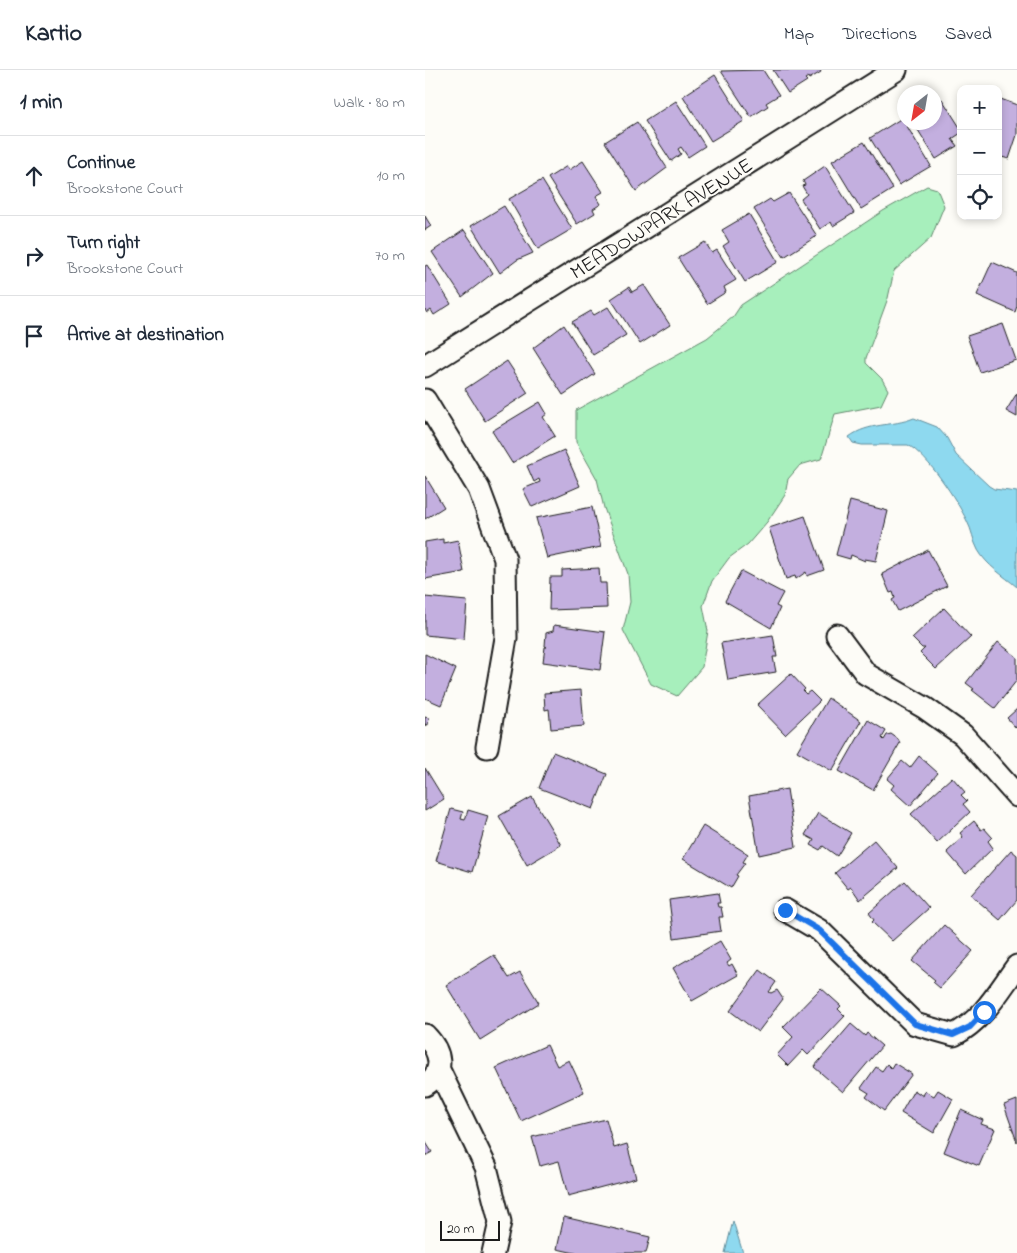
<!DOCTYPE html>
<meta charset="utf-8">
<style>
:root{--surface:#fff;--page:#f6f6f7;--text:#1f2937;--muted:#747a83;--line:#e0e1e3}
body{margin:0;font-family:"Indie Flower",sans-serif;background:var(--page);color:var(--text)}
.controls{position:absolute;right:15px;top:15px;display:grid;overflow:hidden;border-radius:10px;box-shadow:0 2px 8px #0003}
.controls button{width:45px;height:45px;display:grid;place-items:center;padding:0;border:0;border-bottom:1px solid var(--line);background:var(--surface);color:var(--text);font:25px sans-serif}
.compass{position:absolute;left:472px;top:15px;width:45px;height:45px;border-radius:50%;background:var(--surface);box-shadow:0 2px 8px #0003;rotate:211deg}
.scale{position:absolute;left:15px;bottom:12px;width:60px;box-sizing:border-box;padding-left:5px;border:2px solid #1c1c1c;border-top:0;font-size:14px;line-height:18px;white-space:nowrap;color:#1c1c1c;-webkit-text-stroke:4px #fdfcf7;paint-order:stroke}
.stop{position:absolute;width:15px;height:15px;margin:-11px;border:4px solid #1a73e8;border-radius:50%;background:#fff}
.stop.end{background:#1a73e8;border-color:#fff;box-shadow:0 1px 5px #0008}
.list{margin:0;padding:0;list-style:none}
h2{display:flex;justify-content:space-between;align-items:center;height:65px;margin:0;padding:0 20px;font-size:21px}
h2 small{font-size:16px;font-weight:400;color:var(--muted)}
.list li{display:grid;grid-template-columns:32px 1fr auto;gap:15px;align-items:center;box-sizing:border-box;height:80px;padding:0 20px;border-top:1px solid var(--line)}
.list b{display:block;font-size:19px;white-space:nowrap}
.list p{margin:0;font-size:16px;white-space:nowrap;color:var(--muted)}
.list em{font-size:16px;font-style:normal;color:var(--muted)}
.icon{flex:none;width:28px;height:28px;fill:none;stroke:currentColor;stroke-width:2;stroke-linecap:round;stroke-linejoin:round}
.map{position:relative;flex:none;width:592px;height:1183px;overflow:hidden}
header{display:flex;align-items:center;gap:30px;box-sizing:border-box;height:70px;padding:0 25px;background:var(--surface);border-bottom:1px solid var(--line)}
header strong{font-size:24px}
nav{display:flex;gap:28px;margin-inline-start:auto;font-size:18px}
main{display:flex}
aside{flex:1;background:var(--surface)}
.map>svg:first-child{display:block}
.green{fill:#a7efbc;stroke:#62866c}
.water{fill:#8ed9ef;stroke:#608d9b}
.building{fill:#c3afdf;stroke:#1c1c1c}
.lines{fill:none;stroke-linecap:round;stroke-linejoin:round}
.minor-casing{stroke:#1c1c1c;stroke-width:25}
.minor{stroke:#fdfcf7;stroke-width:21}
.route{stroke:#1a73e8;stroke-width:6}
.labels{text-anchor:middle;stroke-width:4;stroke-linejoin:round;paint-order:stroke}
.street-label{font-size:21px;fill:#1c1c1c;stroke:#fdfcf7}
</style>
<header>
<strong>Kartio</strong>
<nav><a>Map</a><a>Directions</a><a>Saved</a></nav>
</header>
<main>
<aside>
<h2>1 min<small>Walk · 80 m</small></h2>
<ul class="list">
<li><svg class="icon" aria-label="ahead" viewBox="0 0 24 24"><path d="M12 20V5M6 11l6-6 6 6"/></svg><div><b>Continue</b><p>Brookstone Court</p></div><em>10 m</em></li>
<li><svg class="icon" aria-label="right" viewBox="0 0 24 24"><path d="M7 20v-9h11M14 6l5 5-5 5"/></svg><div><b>Turn right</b><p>Brookstone Court</p></div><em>70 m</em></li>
<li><svg class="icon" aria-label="arrive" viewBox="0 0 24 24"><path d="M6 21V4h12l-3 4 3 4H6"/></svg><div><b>Arrive at destination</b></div></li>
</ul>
</aside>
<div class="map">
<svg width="592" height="1183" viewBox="0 0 592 1183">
<rect width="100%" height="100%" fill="#fdfcf7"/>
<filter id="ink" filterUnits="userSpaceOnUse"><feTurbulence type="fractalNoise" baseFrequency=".02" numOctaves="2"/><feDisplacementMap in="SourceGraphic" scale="10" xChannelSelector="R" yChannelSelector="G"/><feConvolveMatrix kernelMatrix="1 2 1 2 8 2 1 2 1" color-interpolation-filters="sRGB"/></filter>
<g filter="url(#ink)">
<path class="green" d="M 502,116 L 512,119 L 519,136 L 506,168 L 469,201 L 463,228 L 441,288 L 441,293 L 457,309 L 463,320 L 456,335 L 410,344 L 396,389 L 375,395 L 363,409 L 360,425 L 342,452 L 323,474 L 304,488 L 287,511 L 278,536 L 283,561 L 277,597 L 252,626 L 226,614 L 198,560 L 205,532 L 203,504 L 179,438 L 172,409 L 151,372 L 151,340 L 282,268 L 308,247 L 316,235 L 458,141 Z"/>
<path class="water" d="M 489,348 L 512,357 L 522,368 L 531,385 L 564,416 L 569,419 L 592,422 L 592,517 C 578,505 562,496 553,480 C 548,471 547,460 542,451 C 532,430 503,386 483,375 L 437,375 L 428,373 L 424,367 C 444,352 467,357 489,348 Z
M 308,1151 L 318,1183 L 300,1183 Z"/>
<path class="building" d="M 338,0 L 354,25 L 341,33 L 343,36 L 326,47 L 296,1 Z
M 348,0 L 395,0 L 396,2 L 384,9 L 383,7 L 380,9 L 382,11 L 363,23 Z
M 290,5 L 319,51 L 286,71 L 258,26 Z
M 573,28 L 592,35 L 592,65 L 584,89 L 573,86 Z
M 517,29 L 536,59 L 536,63 L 527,69 L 532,76 L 511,89 L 488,52 L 510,52 L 510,34 Z
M 251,31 L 280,76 L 263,87 L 256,77 L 253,79 L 256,84 L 246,91 L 220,51 Z
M 477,48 L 506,96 L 474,115 L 445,68 Z
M 212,52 L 242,98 L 211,121 L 180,72 Z
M 439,72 L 468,119 L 436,139 L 407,91 Z
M 158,91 L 178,122 L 171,126 L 176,134 L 168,139 L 170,143 L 152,154 L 123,108 L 142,96 L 144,100 Z
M 400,96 L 429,143 L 408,156 L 406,152 L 395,159 L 376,129 L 382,124 L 377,116 L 380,115 L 378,111 Z
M 117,110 L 147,159 L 113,179 L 84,129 Z
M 364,123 L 392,166 L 359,187 L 329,139 L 345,129 L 348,132 Z
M 79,136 L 108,183 L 92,190 L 75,203 L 46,156 Z
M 324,144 L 353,192 L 320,212 L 298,176 L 304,172 L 297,160 Z
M 0,146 L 6,156 L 0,160 Z
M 39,160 L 68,203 L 37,227 L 7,182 Z
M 280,172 L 287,183 L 292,180 L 311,210 L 299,217 L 301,222 L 282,234 L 253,188 Z
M 567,192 L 592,203 L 592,236 L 590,242 L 552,225 Z
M 2,195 L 26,234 L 9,245 L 6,240 L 2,243 L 0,240 L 0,196 Z
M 219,215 L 245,255 L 215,274 L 186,229 L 204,217 L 207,222 Z
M 183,237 L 201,265 L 168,285 L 147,252 L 166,241 L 169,245 Z
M 578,254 L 591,290 L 555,302 L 542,266 Z
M 139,255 L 170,304 L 138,325 L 108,278 Z
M 82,291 L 103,323 L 60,351 L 40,319 Z
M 592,323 L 592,347 L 581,341 Z
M 115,332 L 122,344 L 118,347 L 130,366 L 87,393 L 67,361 Z
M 139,380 L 155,416 L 107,437 L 98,419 L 115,412 L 114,409 L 109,412 L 102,396 Z
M 0,406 L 19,437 L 0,449 Z
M 425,431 L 463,441 L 451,491 L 440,489 L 440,491 L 426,485 L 425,489 L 411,485 Z
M 167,437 L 176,477 L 122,488 L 111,448 Z
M 380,446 L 399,500 L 382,506 L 381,502 L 371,509 L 370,506 L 361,509 L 344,458 Z
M 18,469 L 18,473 L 33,470 L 39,502 L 0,509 L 0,472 Z
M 503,480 L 522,516 L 473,541 L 467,530 L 470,528 L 468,522 L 465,523 L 457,504 Z
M 174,498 L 175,513 L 181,513 L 182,538 L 124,540 L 125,507 L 137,507 L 137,500 Z
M 316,501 L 358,523 L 351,536 L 355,538 L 346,558 L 300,531 Z
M 0,527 L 42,531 L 39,569 L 0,565 Z
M 519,538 L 546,567 L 511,599 L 495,583 L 500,578 L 497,578 L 487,568 Z
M 129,555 L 180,562 L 175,600 L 118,592 L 120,577 L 122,577 L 120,576 L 121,563 L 128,561 Z
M 348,565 L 352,587 L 348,587 L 351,602 L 303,610 L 296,573 Z
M 573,572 L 592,587 L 592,610 L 570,638 L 547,620 L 549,619 L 541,613 Z
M 0,584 L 31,599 L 16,635 L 0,628 Z
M 366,604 L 380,619 L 378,621 L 381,624 L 385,621 L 395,631 L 360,664 L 332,635 Z
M 156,620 L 159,656 L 126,659 L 124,639 L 120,640 L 119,623 Z
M 403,628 L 436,651 L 407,701 L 372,681 Z
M 592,639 L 592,657 L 591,658 L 582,648 Z
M 0,647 L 4,648 L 3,655 L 0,654 L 0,656 Z
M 443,650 L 461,661 L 457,668 L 459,670 L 462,665 L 466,664 L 473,669 L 475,673 L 448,720 L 414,701 Z
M 128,682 L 182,704 L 168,739 L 114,718 Z
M 494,686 L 513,703 L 485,736 L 466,719 L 469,715 L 462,709 L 477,691 L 485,698 Z
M 0,698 L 19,729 L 0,741 Z
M 527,707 L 540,722 L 536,725 L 542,731 L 538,734 L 545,742 L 512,773 L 486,744 Z
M 362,719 L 371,777 L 334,785 L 324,726 Z
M 107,727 L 136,775 L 102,795 L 74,746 Z
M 26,739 L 38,742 L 36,749 L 40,750 L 43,740 L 63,746 L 47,802 L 11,791 Z
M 393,743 L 426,763 L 412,786 L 398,776 L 395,780 L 386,775 L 389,770 L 380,765 Z
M 549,751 L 556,760 L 559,758 L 567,767 L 563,771 L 568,778 L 541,804 L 522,782 L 538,767 L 535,763 Z
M 278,756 L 323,784 L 318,792 L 320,793 L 311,805 L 313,806 L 306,818 L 258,789 Z
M 449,770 L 473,798 L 435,830 L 426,817 L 423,819 L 410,803 Z
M 586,780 L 592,785 L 592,830 L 575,850 L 546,825 Z
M 480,811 L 504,838 L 467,871 L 447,852 L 449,850 L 444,843 Z
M 293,823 L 295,833 L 292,833 L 293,837 L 296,837 L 298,847 L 294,847 L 296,861 L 249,868 L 244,830 Z
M 519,855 L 548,881 L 515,918 L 508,912 L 510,910 L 487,891 Z
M 295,871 L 306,890 L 302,893 L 304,896 L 307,894 L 313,905 L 267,931 L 248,898 Z
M 69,885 L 84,908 L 95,902 L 114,933 L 55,970 L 21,915 Z
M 335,900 L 351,912 L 344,922 L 346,923 L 352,920 L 358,929 L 333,962 L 305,941 Z
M 396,918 L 416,936 L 413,939 L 420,946 L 383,985 L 378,980 L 363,996 L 352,985 L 368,967 L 358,957 Z
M 426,954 L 440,966 L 442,963 L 457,976 L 418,1022 L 389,997 Z
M 122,975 L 132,996 L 144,990 L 159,1022 L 96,1051 L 71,998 Z
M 469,993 L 487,1004 L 459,1041 L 441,1027 L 444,1023 L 436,1018 L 451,997 L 457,1001 L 462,994 L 466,998 Z
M 489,1020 L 498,1026 L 500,1021 L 509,1026 L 513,1020 L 528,1029 L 509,1063 L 476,1043 Z
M 592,1030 L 592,1072 L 579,1035 Z
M 536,1040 L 558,1050 L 556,1054 L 570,1059 L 554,1096 L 519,1082 Z
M 181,1049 L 189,1078 L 202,1074 L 211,1108 L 143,1126 L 134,1091 L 115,1096 L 107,1067 Z
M 0,1071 L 7,1082 L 0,1086 Z
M 139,1147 L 225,1167 L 221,1183 L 150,1183 L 132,1179 Z"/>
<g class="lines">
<defs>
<path id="minor" d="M 0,296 L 471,0
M 0,330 L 54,419 L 80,489 L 81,568 L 62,677
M 412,565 L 441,604 L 500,638 L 538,665 L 592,726
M 360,840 L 394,860 L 490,954 L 529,965 C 558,950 573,922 592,896
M 0,965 C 16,981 21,1002 0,1015
M 14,1000 L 61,1097 L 75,1152 L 68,1183"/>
</defs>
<use href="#minor" class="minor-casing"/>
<use href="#minor" class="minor"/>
</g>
</g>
<g class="lines" filter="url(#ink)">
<path class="route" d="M 360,840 L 394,860 L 490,954 L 528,965 L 545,957 L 559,942"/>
</g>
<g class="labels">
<g class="street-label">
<text transform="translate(236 148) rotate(-32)" y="7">MEADOWPARK AVENUE</text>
</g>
</g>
</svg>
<div class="controls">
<button>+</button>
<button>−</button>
<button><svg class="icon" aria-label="locate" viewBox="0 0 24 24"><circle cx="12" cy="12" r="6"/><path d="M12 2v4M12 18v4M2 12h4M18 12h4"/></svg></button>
</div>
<svg class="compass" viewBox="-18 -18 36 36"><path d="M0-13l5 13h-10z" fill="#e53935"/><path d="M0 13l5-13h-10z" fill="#747a83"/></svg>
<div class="scale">20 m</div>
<div class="stop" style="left:559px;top:942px"></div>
<div class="stop end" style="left:360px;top:840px"></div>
</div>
</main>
